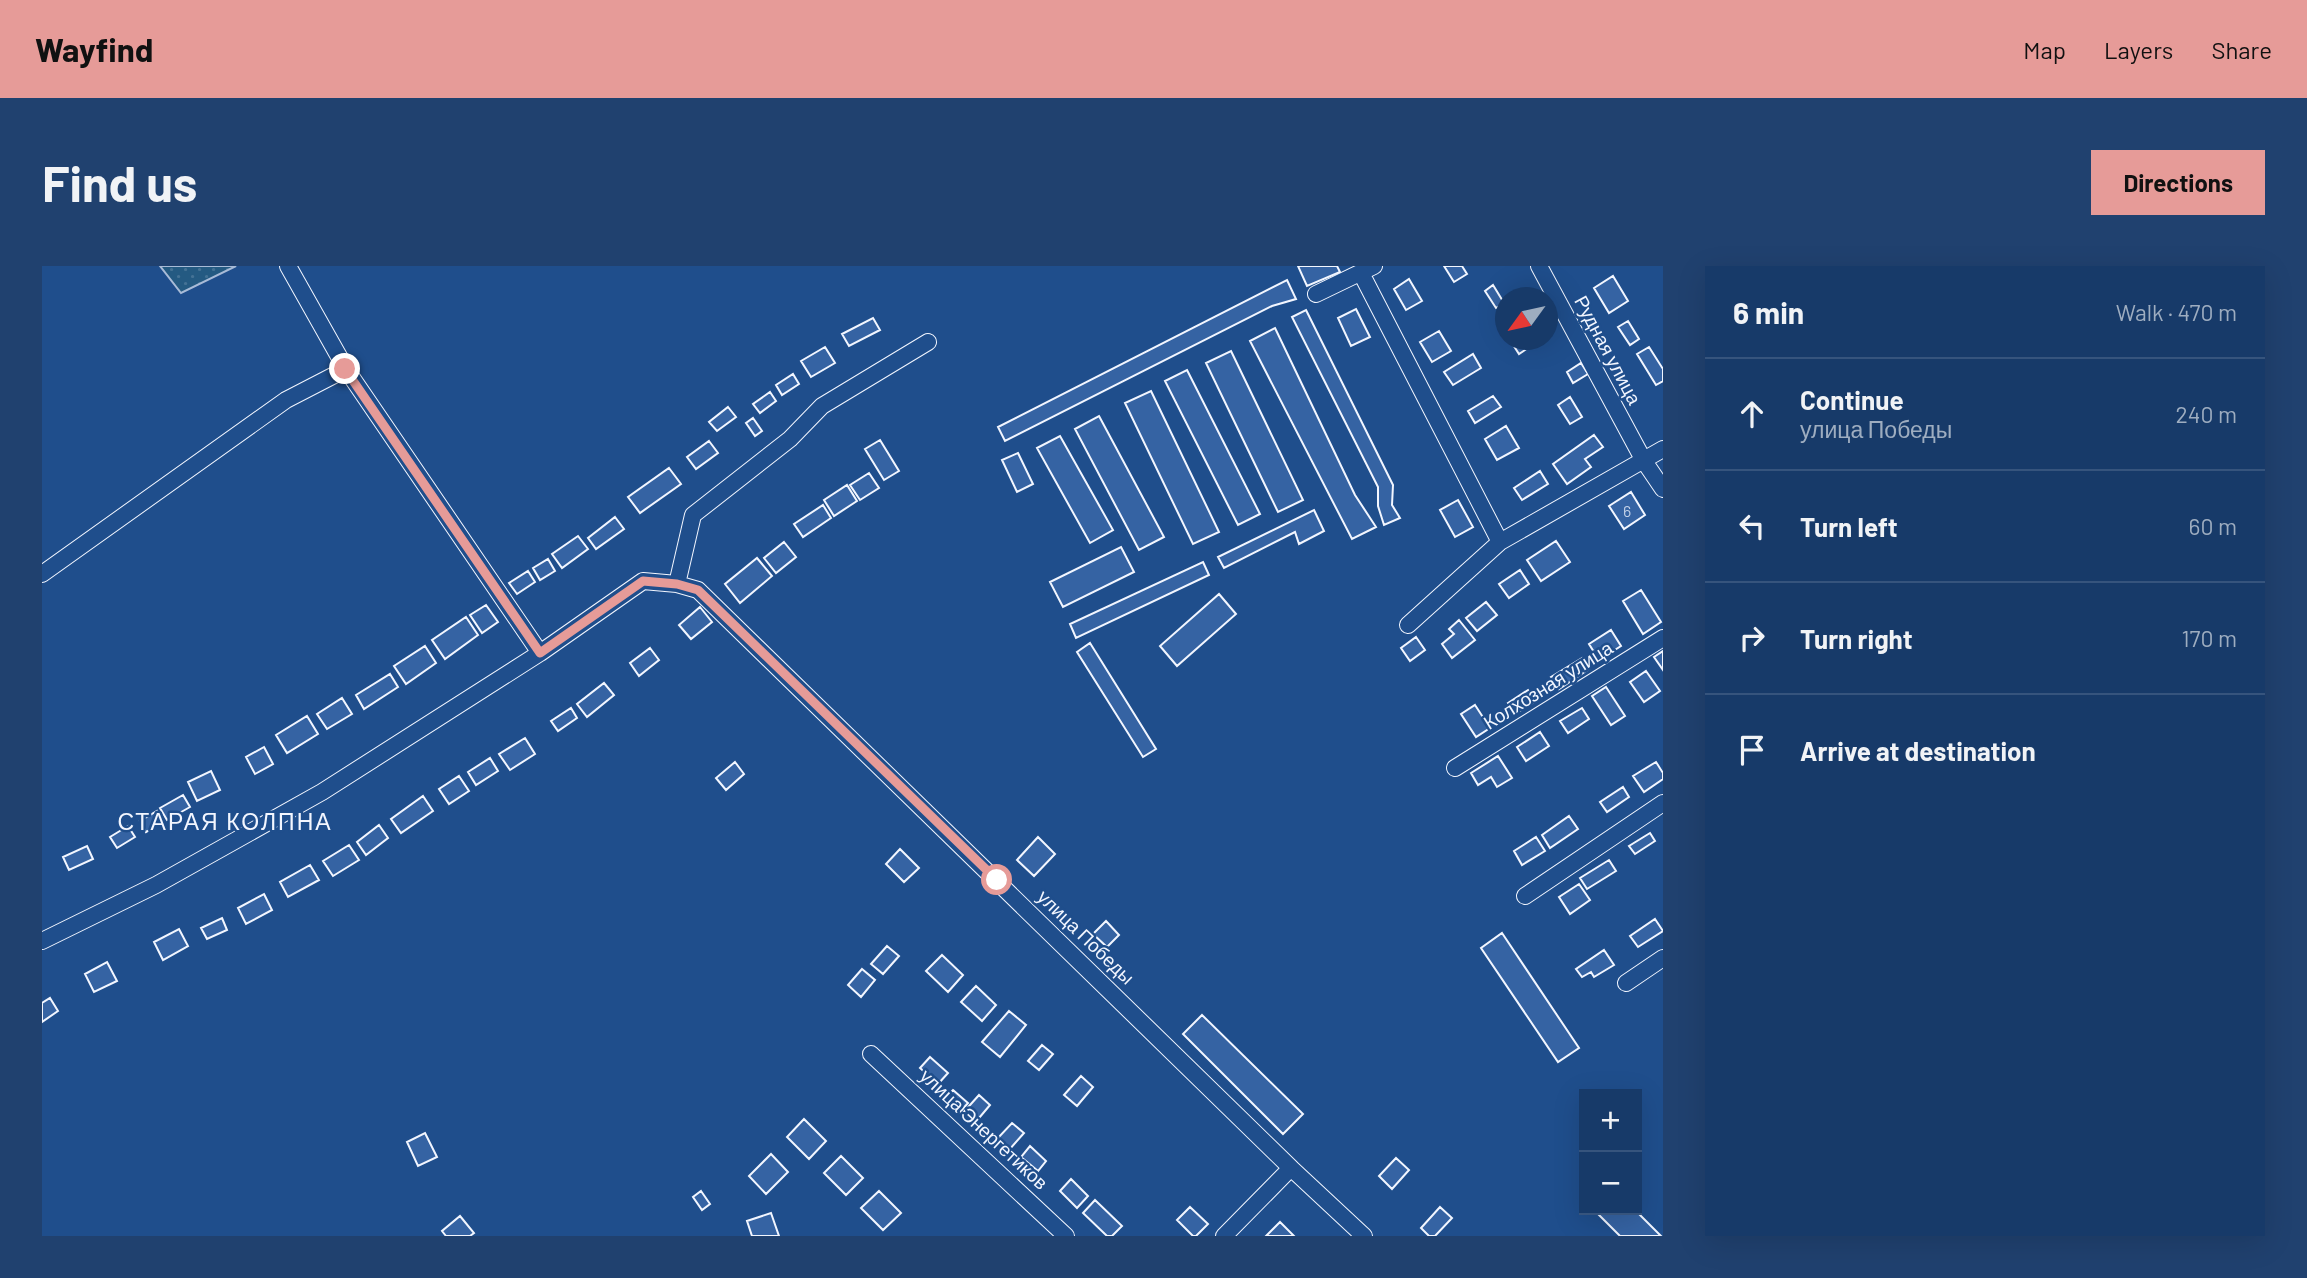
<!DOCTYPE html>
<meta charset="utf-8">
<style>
:root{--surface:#173a69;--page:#20416f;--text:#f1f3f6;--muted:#9eadc0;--line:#36547d;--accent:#e69b98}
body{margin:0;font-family:Barlow,sans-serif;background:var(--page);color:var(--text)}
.controls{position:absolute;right:21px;bottom:21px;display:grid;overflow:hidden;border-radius:0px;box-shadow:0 7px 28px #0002}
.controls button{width:63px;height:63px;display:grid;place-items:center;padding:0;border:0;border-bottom:2px solid var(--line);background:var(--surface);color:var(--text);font:35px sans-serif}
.compass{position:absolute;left:1453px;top:21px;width:63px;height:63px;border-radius:50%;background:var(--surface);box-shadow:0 7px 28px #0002;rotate:237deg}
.stop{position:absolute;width:21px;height:21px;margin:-16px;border:5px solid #e69b98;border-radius:50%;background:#fff}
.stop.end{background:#e69b98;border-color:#fff;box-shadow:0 2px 7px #0008}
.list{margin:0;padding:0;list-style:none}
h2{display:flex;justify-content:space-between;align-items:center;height:91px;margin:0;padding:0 28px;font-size:30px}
h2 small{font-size:23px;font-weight:400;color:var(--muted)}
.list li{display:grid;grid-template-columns:46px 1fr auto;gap:21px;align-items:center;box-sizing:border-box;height:112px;padding:0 28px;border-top:2px solid var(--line)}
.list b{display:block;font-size:26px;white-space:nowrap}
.list p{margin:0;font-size:23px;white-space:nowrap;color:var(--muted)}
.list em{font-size:23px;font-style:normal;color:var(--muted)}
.icon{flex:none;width:38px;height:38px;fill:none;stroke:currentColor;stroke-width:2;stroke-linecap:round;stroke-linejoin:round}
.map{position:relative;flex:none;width:1621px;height:970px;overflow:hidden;border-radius:0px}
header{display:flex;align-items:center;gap:42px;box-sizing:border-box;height:98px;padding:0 35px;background:var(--accent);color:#111}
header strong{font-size:33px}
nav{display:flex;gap:38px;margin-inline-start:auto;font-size:24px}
.intro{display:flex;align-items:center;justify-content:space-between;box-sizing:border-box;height:168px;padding:0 42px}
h1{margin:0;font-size:49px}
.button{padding:18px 32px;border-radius:0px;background:var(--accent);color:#111;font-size:24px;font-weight:700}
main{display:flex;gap:42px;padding:0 42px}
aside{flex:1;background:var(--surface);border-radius:0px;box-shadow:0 7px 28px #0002}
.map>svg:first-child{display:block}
.garden{fill:url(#garden-dots);stroke:#a8bbd7;stroke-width:2}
.building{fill:#3563a3;stroke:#f2f6ff;stroke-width:2}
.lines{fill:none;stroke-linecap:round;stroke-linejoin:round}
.minor-casing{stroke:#f2f6ff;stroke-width:18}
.minor{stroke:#1f4e8c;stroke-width:16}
.route{stroke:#e69b98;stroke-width:9}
.labels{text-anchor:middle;stroke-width:5;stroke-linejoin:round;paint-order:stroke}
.number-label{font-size:16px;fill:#c3d1e8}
.street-label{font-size:19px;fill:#f2f6ff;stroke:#1f4e8c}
.quarter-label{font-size:23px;letter-spacing:2px;fill:#f2f6ff;stroke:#1f4e8c}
</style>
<header>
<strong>Wayfind</strong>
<nav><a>Map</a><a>Layers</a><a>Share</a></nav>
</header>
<div class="intro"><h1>Find us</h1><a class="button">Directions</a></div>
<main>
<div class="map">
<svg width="1621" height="970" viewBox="0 0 1621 970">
<defs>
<pattern id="garden-dots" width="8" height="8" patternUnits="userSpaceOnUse" patternTransform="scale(1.75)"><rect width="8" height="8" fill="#245a82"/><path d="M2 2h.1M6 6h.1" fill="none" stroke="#447295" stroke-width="1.8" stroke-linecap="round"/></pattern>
</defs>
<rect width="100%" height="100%" fill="#1f4e8c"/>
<path class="garden" d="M 118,0 L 194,0 L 139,27 Z"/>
<path class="building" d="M 1256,0 L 1295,0 L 1298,6 L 1265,20 Z
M 1402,0 L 1420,0 L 1425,8 L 1412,16 Z
M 1571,10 L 1586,35 L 1567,47 L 1552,22 Z
M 1367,13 L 1380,35 L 1364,44 L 1352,23 Z
M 1245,14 L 1254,33 L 1230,40 L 963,175 L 956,161 Z
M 1451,19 L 1462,37 L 1454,42 L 1443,25 Z
M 1314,43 L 1328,71 L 1309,80 L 1296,52 Z
M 1264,44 L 1351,219 L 1350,239 L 1358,252 L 1342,259 L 1336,240 L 1336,221 L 1250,51 Z
M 831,52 L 838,64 L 807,80 L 800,68 Z
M 1586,55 L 1597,73 L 1588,79 L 1576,61 Z
M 1233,62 L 1313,229 L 1334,261 L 1310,273 L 1208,75 Z
M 1397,65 L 1409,85 L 1390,96 L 1378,76 Z
M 1468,74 L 1489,74 L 1492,78 L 1477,88 Z
M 783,81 L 793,97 L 769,111 L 759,95 Z
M 1607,81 L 1621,103 L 1621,115 L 1614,119 L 1595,88 Z
M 1189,85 L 1261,234 L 1236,246 L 1164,97 Z
M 1431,88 L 1439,102 L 1411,119 L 1402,106 Z
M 1539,97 L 1546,108 L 1531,117 L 1525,106 Z
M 1145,104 L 1218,248 L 1196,259 L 1123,115 Z
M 751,108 L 757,118 L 740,129 L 734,119 Z
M 1109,125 L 1177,266 L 1151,278 L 1083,137 Z
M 728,126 L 734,135 L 718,147 L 711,138 Z
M 1451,130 L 1459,141 L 1433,157 L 1426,145 Z
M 1528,131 L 1540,151 L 1528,158 L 1516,139 Z
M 686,141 L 694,151 L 675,165 L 667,156 Z
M 1057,150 L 1122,271 L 1097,284 L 1033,163 Z
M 711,152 L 720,165 L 713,170 L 704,157 Z
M 1464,160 L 1477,182 L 1455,194 L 1443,173 Z
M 1552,169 L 1561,181 L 1543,193 L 1549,201 L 1525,218 L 1511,198 Z
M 1018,170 L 1071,264 L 1048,277 L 995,182 Z
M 838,174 L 857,205 L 842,214 L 823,183 Z
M 667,175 L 676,187 L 654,203 L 645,191 Z
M 976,187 L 991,218 L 975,226 L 960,194 Z
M 627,202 L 639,218 L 598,247 L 586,231 Z
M 1498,205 L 1506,218 L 1480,234 L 1472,222 Z
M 827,207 L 837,222 L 818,234 L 808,219 Z
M 805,219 L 815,235 L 792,250 L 782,234 Z
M 1589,226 L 1603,249 L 1582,263 L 1567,240 Z
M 1416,234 L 1431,261 L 1413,271 L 1398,244 Z
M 781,239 L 789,252 L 761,271 L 752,258 Z
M 1272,244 L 1282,265 L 1257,278 L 1253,266 L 1182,302 L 1176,291 Z
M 573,251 L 582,263 L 554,283 L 546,272 Z
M 536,270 L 546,283 L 520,302 L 510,288 Z
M 1514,275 L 1528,296 L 1499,315 L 1485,294 Z
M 742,276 L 754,291 L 734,307 L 722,292 Z
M 1079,281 L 1092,306 L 1021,341 L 1008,316 Z
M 715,292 L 730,310 L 698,337 L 683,318 Z
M 506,293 L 513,305 L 498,314 L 491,302 Z
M 1161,296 L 1167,309 L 1034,372 L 1028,358 Z
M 1478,304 L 1487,318 L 1467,332 L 1457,318 Z
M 486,305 L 493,316 L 475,328 L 467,317 Z
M 1599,324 L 1619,356 L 1601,368 L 1581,335 Z
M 1177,328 L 1194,348 L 1135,400 L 1118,380 Z
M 1444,336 L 1455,349 L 1435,365 L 1424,352 Z
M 444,339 L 456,356 L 440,367 L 428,349 Z
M 658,341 L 670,356 L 649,373 L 637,359 Z
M 424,351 L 436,369 L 403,393 L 390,374 Z
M 1417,354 L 1433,374 L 1410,392 L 1400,378 L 1412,368 L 1407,363 Z
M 1569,364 L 1579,380 L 1557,394 L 1547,378 Z
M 1374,371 L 1383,384 L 1368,395 L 1359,382 Z
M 1048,377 L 1114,483 L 1101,491 L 1035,386 Z
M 383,380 L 394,397 L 364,418 L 352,400 Z
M 608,382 L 617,394 L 597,410 L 588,397 Z
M 1621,385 L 1621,404 L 1612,391 Z
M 1540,392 L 1547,403 L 1517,423 L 1509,411 Z
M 1604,405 L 1618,425 L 1602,436 L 1588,416 Z
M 348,408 L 356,421 L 322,443 L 314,429 Z
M 562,417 L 572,429 L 545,451 L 535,438 Z
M 1564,421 L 1583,450 L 1569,459 L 1550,430 Z
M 1486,424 L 1494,435 L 1473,448 L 1466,437 Z
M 300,432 L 310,448 L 285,463 L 275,448 Z
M 1433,439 L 1448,462 L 1434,471 L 1419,448 Z
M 529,442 L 535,452 L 516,465 L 509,455 Z
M 1540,442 L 1547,453 L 1526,467 L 1518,455 Z
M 265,450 L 276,468 L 245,487 L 234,469 Z
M 1498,466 L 1507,480 L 1484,495 L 1475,481 Z
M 483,472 L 493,488 L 468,504 L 457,488 Z
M 222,481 L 231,498 L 213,508 L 204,491 Z
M 1456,490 L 1470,512 L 1455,521 L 1449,511 L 1436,519 L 1429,507 Z
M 448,492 L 456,505 L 434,519 L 426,506 Z
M 693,496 L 702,508 L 684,524 L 674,512 Z
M 1614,496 L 1621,507 L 1621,513 L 1602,526 L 1591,510 Z
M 169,505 L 178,524 L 155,535 L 146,516 Z
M 417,510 L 427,525 L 407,538 L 397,523 Z
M 1581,521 L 1587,531 L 1565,546 L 1558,536 Z
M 141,529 L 148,541 L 125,554 L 118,542 Z
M 381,530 L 391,545 L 359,567 L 349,553 Z
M 115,545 L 121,556 L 104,566 L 98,555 Z
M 1527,550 L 1536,563 L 1508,582 L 1500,569 Z
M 337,559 L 346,572 L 324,589 L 315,576 Z
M 86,560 L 93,571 L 75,582 L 68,571 Z
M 1608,567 L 1613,575 L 1593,588 L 1587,580 Z
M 996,571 L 1013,588 L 992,610 L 975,594 Z
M 1494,571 L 1503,585 L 1480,599 L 1472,585 Z
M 307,579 L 317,594 L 291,610 L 281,595 Z
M 45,580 L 51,593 L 27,604 L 21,591 Z
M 858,583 L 877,602 L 862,616 L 844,598 Z
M 1567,594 L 1574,605 L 1545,623 L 1538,612 Z
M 268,599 L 277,614 L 246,631 L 238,616 Z
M 1537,618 L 1548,634 L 1528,648 L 1517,631 Z
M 222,628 L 230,644 L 204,658 L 196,642 Z
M 180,652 L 185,664 L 165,673 L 159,662 Z
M 1613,653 L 1621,665 L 1596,681 L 1588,670 Z
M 1064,655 L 1077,669 L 1065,681 L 1051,668 Z
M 137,663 L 146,680 L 121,694 L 112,676 Z
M 1460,667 L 1537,782 L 1516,796 L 1439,682 Z
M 845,680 L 857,690 L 841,708 L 829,698 Z
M 1562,684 L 1572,699 L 1552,711 L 1549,706 L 1540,711 L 1534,703 Z
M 900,689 L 921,709 L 906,726 L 884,705 Z
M 65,696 L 75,715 L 52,726 L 43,708 Z
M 820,703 L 833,714 L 819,731 L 806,719 Z
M 934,720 L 954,739 L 940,755 L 919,736 Z
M 8,732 L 16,745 L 0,756 L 0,737 Z
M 967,745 L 984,759 L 958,791 L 940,776 Z
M 1160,749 L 1261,848 L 1241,868 L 1141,768 Z
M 1000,779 L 1011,788 L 997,804 L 986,795 Z
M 888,791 L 906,807 L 896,818 L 878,802 Z
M 1039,810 L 1051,821 L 1035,840 L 1022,829 Z
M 911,824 L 926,837 L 918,846 L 903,832 Z
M 937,829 L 948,839 L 932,858 L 920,848 Z
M 762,853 L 784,875 L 767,893 L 745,871 Z
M 970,857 L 982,867 L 967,884 L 955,873 Z
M 383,867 L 395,891 L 376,900 L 365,876 Z
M 988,880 L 1004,895 L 996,905 L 979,891 Z
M 729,888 L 746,906 L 724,928 L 707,910 Z
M 799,890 L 821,912 L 804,929 L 782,907 Z
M 1354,892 L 1367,904 L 1350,923 L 1337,910 Z
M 1029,913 L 1046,930 L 1035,942 L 1018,925 Z
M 659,925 L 668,938 L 660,944 L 651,931 Z
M 837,925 L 859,947 L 841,964 L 819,942 Z
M 1053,934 L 1080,960 L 1070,970 L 1065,970 L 1041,947 Z
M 1148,941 L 1166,958 L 1154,970 L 1151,970 L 1135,954 Z
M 1398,941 L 1410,952 L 1393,970 L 1387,970 L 1379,962 Z
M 1558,944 L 1593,944 L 1619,970 L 1578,970 L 1555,947 Z
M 729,947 L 737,970 L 710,970 L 705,955 Z
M 418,950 L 432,967 L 428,970 L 404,970 L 400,965 Z
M 1238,956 L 1252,970 L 1224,970 Z"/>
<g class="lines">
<defs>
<path id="minor" d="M 246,0 L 304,103 L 498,387
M 1497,0 L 1602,195 L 1621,223
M 1319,7 L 1458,276
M 1274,28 L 1332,0
M 0,308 L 244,134 L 304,103
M 635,318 L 651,249 L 748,173 L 780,140 L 886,76
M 1366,359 L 1458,276 L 1621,183
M 1413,502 L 1621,372
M 1483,630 L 1621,537
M 0,675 L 114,619 L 280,526 L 498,387 L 601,315 L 635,318 L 656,324 L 1249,902 L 1322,970
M 1584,717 L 1621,692
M 829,788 L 1024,970
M 1182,970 L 1249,902"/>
</defs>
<use href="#minor" class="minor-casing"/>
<use href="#minor" class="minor"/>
</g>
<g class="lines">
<path class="route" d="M 303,103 L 498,387 L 601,315 L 635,318 L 656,324 L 955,614"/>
</g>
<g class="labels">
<g class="number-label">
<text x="1585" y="251">6</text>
</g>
<g class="street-label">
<text transform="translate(1566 84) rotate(62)" y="7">Рудная улица</text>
<text transform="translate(1506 419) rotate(-32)" y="7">Колхозная улица</text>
<text transform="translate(1044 671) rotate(44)" y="7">улица Победы</text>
<text transform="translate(942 863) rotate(43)" y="7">улица Энергетиков</text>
</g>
<g class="quarter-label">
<text x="183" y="564">СТАРАЯ КОЛПНА</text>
</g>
</g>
</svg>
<div class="controls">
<button>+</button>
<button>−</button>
</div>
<svg class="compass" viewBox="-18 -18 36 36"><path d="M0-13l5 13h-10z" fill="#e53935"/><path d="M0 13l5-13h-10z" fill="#9eadc0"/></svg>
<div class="stop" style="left:955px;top:614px"></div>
<div class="stop end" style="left:303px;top:103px"></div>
</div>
<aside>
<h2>6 min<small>Walk · 470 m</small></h2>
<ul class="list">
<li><svg class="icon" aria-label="ahead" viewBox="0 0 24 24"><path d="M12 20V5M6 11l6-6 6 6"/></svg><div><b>Continue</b><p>улица Победы</p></div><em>240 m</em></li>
<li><svg class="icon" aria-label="left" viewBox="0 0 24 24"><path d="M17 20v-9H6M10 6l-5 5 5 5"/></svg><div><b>Turn left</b></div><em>60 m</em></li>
<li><svg class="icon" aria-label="right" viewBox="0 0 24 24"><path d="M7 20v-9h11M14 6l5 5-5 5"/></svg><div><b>Turn right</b></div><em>170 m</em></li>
<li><svg class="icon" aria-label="arrive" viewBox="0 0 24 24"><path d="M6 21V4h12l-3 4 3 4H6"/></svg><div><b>Arrive at destination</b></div></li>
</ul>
</aside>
</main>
